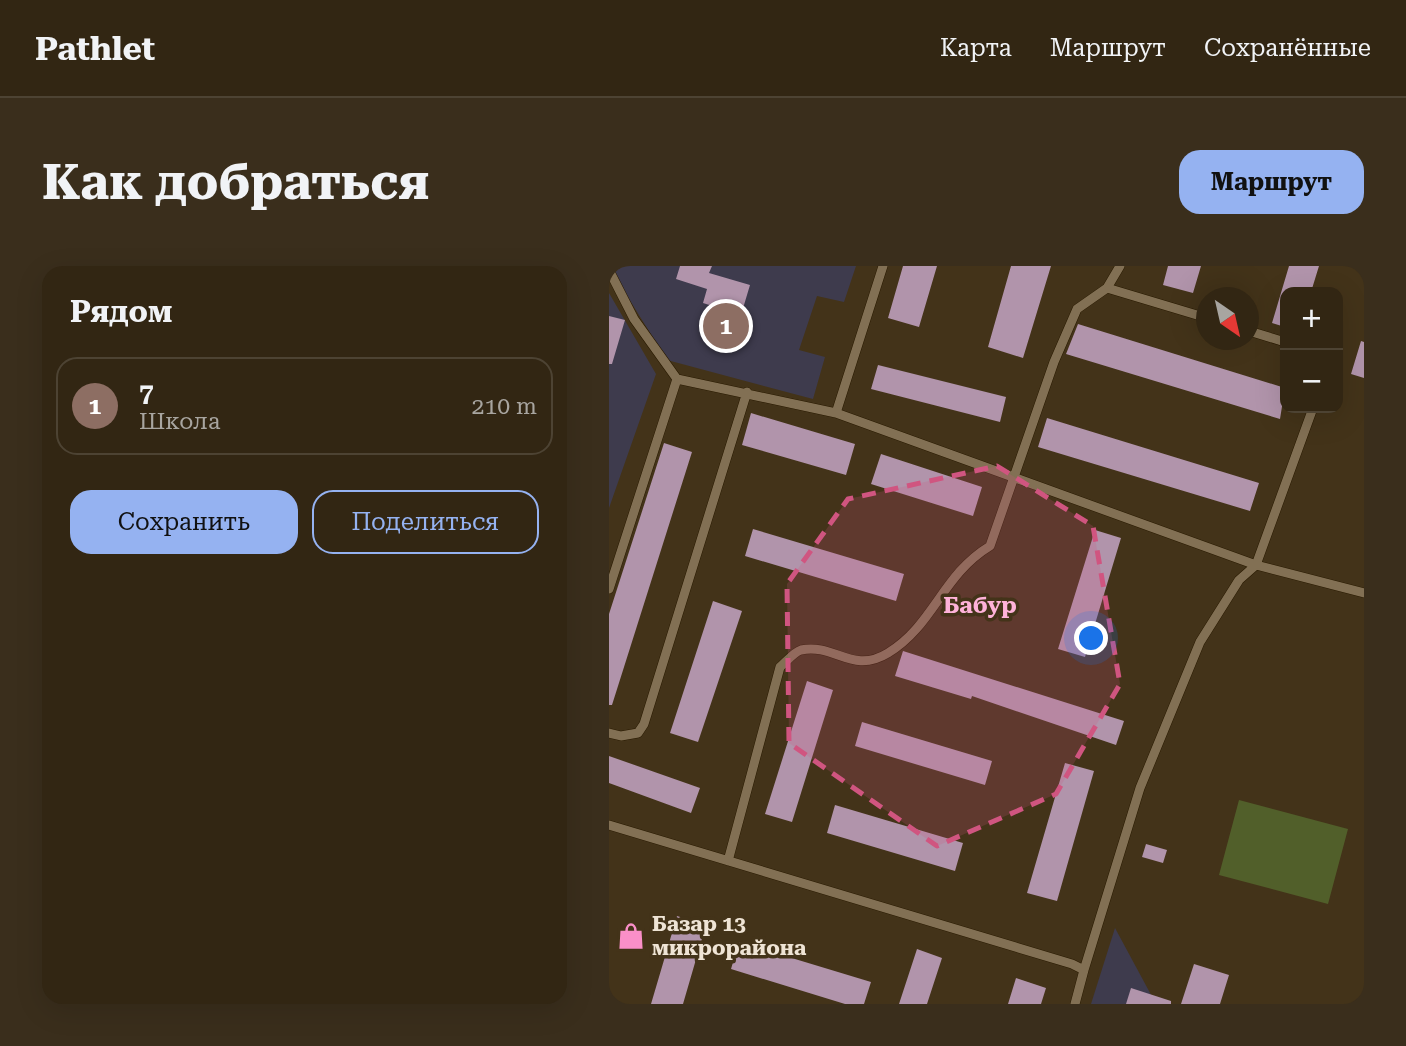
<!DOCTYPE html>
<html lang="ru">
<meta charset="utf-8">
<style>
:root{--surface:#322613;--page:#3a2e1c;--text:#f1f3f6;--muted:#a8a5a0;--line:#4d4333;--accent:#95b2f1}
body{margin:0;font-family:"Roboto Serif",serif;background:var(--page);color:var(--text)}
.controls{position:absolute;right:21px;top:21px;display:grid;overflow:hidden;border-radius:14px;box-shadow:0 7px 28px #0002}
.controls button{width:63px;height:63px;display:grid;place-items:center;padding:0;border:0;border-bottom:2px solid var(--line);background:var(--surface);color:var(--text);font:35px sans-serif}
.compass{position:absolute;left:587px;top:21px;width:63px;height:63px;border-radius:50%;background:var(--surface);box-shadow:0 7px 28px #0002;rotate:146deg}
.you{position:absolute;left:483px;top:373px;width:24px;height:24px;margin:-18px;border:5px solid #fff;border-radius:50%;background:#1a73e8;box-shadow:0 0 0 10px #1a73e833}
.badge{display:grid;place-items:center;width:46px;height:46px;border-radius:50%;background:var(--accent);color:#fff;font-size:23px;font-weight:700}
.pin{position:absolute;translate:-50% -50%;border:4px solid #fff;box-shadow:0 2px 7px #0006}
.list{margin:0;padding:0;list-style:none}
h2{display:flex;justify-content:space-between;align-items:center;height:91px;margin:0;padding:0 28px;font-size:30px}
h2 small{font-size:23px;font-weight:400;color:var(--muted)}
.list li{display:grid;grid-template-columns:46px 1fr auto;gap:21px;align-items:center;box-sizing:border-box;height:98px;margin:0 14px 14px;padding:0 14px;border:2px solid var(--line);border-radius:21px}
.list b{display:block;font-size:26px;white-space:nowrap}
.list p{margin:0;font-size:23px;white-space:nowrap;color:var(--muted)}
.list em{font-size:23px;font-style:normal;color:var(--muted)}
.actions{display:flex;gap:14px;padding:21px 28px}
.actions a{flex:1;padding:16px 0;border:2px solid var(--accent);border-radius:21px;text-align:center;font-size:24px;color:var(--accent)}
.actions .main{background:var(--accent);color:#111}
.map{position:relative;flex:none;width:755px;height:738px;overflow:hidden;border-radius:21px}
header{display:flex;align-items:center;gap:42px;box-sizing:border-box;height:98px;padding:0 35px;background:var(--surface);border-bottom:2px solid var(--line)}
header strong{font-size:33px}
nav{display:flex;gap:38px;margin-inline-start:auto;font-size:24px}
.intro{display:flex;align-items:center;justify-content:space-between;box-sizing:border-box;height:168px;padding:0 42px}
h1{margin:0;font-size:49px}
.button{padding:18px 32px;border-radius:21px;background:var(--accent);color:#111;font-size:24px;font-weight:700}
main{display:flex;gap:42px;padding:0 42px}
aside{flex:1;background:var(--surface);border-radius:21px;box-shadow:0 7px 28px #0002}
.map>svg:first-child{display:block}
.education{fill:#3e3b4d}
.green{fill:#515f2a}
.building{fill:#b194ab}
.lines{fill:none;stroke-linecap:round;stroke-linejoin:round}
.lane-casing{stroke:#291a01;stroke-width:10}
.lane{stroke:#827054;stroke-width:9}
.marked{fill:#d05580;fill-opacity:0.2;stroke:#d05580;stroke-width:5;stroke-dasharray:14 9;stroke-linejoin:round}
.labels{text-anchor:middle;stroke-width:7;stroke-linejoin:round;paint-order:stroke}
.poi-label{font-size:21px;font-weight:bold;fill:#efe4d5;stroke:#433319;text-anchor:start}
.neighbourhood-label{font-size:23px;font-weight:bold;fill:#feb2d9;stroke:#433319}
</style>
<header>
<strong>Pathlet</strong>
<nav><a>Карта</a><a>Маршрут</a><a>Сохранённые</a></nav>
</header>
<div class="intro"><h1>Как добраться</h1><a class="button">Маршрут</a></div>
<main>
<aside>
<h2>Рядом<small></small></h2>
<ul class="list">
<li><span class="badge" style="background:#8d6e63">1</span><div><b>7</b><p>Школа</p></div><em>210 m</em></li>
</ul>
<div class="actions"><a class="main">Сохранить</a><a>Поделиться</a></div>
</aside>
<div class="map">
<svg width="755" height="738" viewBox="0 0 755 738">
<rect width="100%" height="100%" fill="#433319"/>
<path class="education" d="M 8,0 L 247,0 L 235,36 L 208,30 L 190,84 L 216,91 L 204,133 L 58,94 L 5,9 Z
M 0,27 L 47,108 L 0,242 Z
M 506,662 L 547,738 L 482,738 Z"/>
<path class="green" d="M 630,534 L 739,563 L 719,638 L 610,609 Z"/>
<path class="building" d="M 71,0 L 103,0 L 100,7 L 141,19 L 132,49 L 94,37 L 98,23 L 67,13 Z
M 294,0 L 328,0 L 310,61 L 279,52 Z
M 402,0 L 442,0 L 414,92 L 379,81 Z
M 559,0 L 592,0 L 584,27 L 554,19 Z
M 680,0 L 710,0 L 702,26 L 676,26 L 676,61 L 663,57 Z
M 0,50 L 16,54 L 3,98 L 0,98 Z
M 469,58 L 676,122 L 671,153 L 457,88 Z
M 752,75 L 755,76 L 755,112 L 742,108 Z
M 269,99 L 397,131 L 391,156 L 262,123 Z
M 142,147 L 246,178 L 237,209 L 133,179 Z
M 438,152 L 650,217 L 641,245 L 429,181 Z
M 55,177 L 83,186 L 3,439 L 0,439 L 0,348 Z
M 272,188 L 373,221 L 364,250 L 262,218 Z
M 144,263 L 295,308 L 287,335 L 136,290 Z
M 486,264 L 512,272 L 476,391 L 449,383 Z
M 104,335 L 133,345 L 89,476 L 61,467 Z
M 294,385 L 515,455 L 507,479 L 363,430 L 362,433 L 286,410 Z
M 198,415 L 224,424 L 183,556 L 156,548 Z
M 253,456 L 383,495 L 376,519 L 246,480 Z
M 0,490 L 91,522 L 82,547 L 0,517 Z
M 456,497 L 485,505 L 448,635 L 418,627 Z
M 226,539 L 354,577 L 346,605 L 218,567 Z
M 537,578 L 558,584 L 554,597 L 533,591 Z
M 68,650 L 97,659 L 74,738 L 42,738 Z
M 130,676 L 262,716 L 255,738 L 236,738 L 122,703 Z
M 308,683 L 333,692 L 318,738 L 290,738 Z
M 585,698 L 620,709 L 611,738 L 572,738 Z
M 407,712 L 437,722 L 432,738 L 399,738 Z
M 522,722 L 562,735 L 562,738 L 517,738 Z"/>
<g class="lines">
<defs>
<path id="lane" d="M 0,4 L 25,53 L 68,113 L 227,147 L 274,0
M 498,22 L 598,52
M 640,65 L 676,76
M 227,147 L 647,299 L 704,142
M 0,323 L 68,113
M 0,467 L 12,470 L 29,467 L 35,458 L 138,126
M 0,559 L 463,698 L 475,704 L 466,738
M 119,595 L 171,401 C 177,396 185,386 192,384 C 226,377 243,409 279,387 C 325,359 333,309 381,280 L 445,96 L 468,43 L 498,22 L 511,0
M 475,704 L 531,522 L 591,376 L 630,314 L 647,299 L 755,327"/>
</defs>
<use href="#lane" class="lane-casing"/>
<use href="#lane" class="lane"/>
</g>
<path class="marked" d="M 388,200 L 484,260 L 511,418 L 447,528 L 328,580 L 180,477 L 178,318 L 239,233 Z"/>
<defs>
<symbol id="shop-bare" viewBox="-9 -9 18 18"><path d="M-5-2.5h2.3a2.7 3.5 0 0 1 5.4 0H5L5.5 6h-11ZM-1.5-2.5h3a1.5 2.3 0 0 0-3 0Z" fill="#fa8fc8" stroke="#433319" stroke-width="2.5" paint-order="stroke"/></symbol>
</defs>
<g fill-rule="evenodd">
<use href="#shop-bare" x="3" y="651" width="38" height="38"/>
</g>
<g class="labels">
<g class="poi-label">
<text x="43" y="665">Базар 13<tspan x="43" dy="24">микрорайона</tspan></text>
</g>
<g class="neighbourhood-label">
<text x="371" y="347">Бабур</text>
</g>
</g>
</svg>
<div class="controls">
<button>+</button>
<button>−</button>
</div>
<svg class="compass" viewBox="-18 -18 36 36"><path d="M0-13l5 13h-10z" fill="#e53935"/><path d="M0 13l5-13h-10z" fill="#a8a5a0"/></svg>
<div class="you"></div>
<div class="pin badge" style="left:117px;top:60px;background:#8d6e63">1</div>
</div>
</main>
